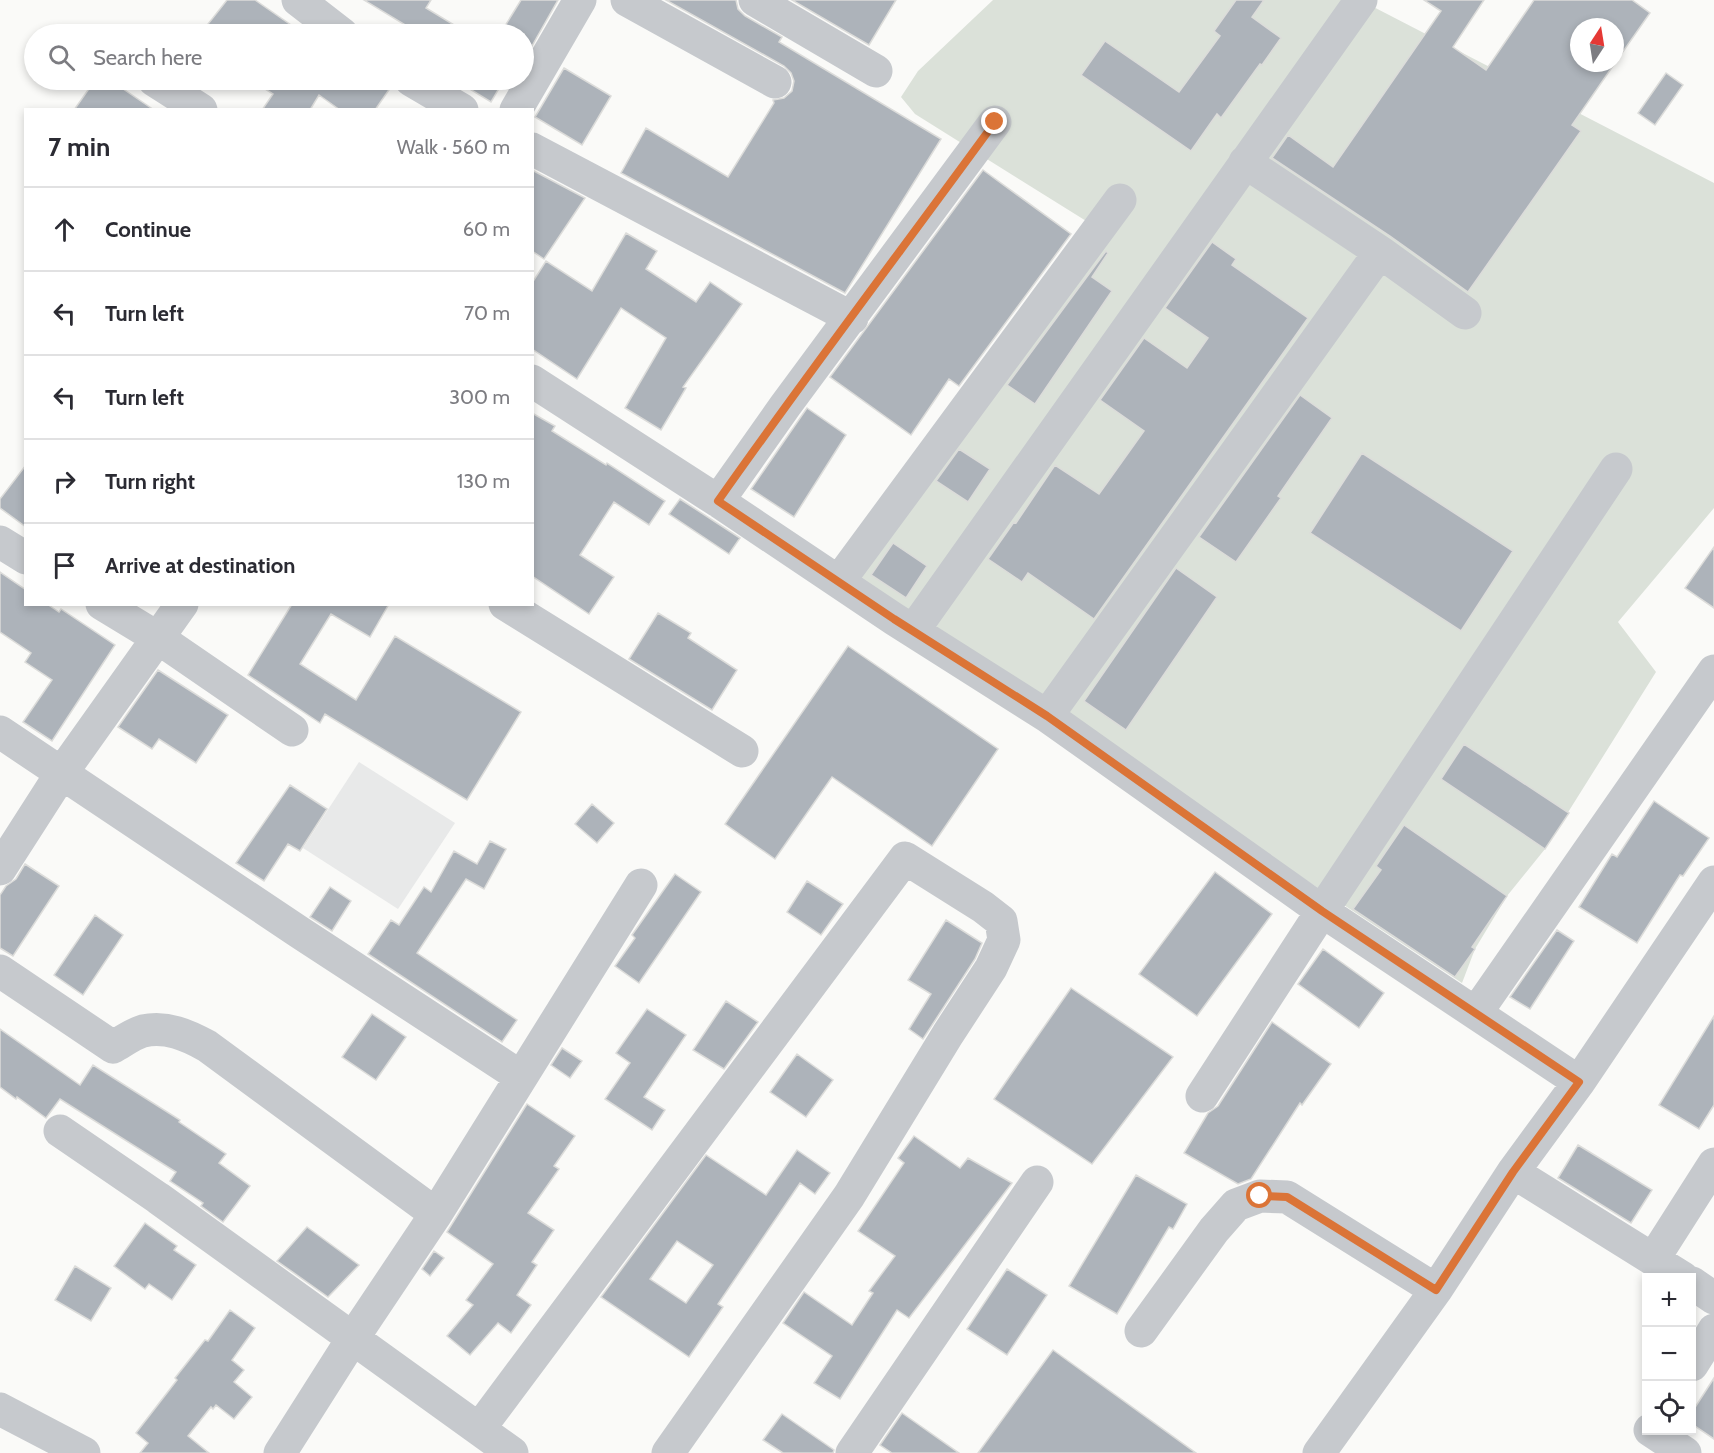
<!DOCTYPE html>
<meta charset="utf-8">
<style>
:root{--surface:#fff;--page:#f7f7f7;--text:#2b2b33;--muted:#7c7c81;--line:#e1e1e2}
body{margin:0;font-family:Cabin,sans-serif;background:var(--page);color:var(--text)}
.controls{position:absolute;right:18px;bottom:18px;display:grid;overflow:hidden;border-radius:0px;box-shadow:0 3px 9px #0003}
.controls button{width:54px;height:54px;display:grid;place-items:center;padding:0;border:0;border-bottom:2px solid var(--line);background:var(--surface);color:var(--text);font:30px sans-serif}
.compass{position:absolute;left:1570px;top:18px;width:54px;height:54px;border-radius:50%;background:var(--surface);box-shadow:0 3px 9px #0003;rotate:12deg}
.stop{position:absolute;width:18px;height:18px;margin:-14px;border:4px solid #db7437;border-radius:50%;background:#fff}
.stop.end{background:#db7437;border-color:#fff;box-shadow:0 2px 6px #0008}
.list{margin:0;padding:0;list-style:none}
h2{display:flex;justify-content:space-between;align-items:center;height:78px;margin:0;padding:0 24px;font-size:26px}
h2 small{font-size:20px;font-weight:400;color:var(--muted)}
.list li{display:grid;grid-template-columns:39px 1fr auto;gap:18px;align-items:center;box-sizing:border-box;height:84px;padding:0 24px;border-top:2px solid var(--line)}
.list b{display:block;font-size:22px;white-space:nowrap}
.list em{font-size:20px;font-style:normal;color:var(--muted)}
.icon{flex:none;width:33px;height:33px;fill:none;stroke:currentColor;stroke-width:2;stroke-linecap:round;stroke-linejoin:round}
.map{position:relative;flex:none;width:1714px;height:1453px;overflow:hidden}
.search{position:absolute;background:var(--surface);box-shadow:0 3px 9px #0003;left:24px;top:24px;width:510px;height:66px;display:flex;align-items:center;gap:15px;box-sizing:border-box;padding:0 21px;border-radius:33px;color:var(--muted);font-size:22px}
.panel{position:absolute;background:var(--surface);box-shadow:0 3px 9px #0003;left:24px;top:108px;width:510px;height:498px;border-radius:0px}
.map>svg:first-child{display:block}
.built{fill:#e8e9e9}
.green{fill:#dbe1d9}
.building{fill:#adb3ba;stroke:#dcdcda;stroke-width:1.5;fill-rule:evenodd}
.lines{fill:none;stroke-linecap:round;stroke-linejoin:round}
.minor{stroke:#c6c9cd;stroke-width:33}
.route{stroke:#db7437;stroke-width:8}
</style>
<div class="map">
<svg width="1714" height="1453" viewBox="0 0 1714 1453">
<rect width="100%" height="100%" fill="#fafaf8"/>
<path class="built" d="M 359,762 L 455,823 L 398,909 L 303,848 Z"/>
<path class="green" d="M 993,0 L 1360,0 L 1714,183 L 1714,508 L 1618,622 L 1656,672 L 1545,849 L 1507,896 L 1475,949 L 1462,983 L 833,568 L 1091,224 L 915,114 L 901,97 L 918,71 Z"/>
<path class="building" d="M 227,0 L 255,0 L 304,34 L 222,34 L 208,24 Z
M 364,0 L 431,0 L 426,8 L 469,34 L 420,34 Z
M 521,0 L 558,0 L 524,60 L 524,34 L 500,34 Z
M 666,0 L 736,0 L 738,9 L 745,16 L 782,37 L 779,42 L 941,139 L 845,293 L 621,173 L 646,128 L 728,177 L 774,103 L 773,100 L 784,98 L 792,91 L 794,81 L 791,73 L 784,66 Z
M 792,0 L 896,0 L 869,45 Z
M 1236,0 L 1264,0 L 1252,17 L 1281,38 L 1262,65 L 1260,64 L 1221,118 L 1217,114 L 1191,151 L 1081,75 L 1105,41 L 1179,92 L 1220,36 L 1214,31 Z
M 1424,0 L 1484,0 L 1453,47 L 1486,70 L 1534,0 L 1632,0 L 1650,13 L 1615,63 L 1615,27 L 1579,27 L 1579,63 L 1615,63 L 1572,125 L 1581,131 L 1468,292 L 1390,236 L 1272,158 L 1288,135 L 1333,167 L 1441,11 Z
M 564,68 L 611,96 L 582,145 L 535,117 Z
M 1666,73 L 1683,85 L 1655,125 L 1638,113 Z
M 95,80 L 110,80 L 154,110 L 74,110 Z
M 251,80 L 392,80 L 393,84 L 375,110 L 340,110 L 319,95 L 310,110 L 262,110 L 273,94 Z
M 455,80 L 504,80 L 491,102 Z
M 532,170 L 585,198 L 544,259 L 532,251 Z
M 983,170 L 1071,234 L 959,386 L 949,379 L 911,435 L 830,377 Z
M 626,233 L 657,251 L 646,269 L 696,302 L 710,282 L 742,304 L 683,387 L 686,388 L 661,430 L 625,408 L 666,338 L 621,308 L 577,379 L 532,349 L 532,283 L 546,261 L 592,291 Z
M 1212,242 L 1236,259 L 1232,265 L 1308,318 L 1094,619 L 1028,573 L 1022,582 L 988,559 L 1014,522 L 1016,523 L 1055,465 L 1099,494 L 1144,431 L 1100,400 L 1144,338 L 1187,368 L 1208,338 L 1165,308 Z
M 1106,251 L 1108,253 L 1092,277 L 1112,291 L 1035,404 L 1007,385 Z
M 1300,395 L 1332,418 L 1278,496 L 1281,498 L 1236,562 L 1199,537 Z
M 807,408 L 846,435 L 794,517 L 751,489 Z
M 532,413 L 555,426 L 552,431 L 606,465 L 607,463 L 665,501 L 649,525 L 614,502 L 580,555 L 614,577 L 589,614 L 532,576 Z
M 959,449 L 990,469 L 968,502 L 936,481 Z
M 1362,453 L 1513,551 L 1461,631 L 1310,533 Z
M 26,465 L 26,527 L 0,508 L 0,499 Z
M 680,499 L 740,538 L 729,554 L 669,514 Z
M 893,543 L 927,566 L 906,598 L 871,575 Z
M 1714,547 L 1714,608 L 1685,588 Z
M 1176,568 L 1217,597 L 1126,730 L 1084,701 Z
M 0,572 L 26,590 L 26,604 L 47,604 L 59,612 L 61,609 L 115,645 L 52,741 L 23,722 L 52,680 L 25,662 L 31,653 L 0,632 Z
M 292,604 L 389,604 L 370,637 L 331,614 L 300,664 L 356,700 L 395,636 L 521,712 L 467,800 L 325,714 L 320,723 L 248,675 Z
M 658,613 L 691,633 L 688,638 L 737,670 L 712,710 L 629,659 Z
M 848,646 L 998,749 L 932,846 L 832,777 L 775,859 L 725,824 Z
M 158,670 L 228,715 L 196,763 L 159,739 L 152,749 L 118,727 Z
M 1464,744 L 1569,813 L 1545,849 L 1441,779 Z
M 290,785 L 327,809 L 300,851 L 288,844 L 264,881 L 236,863 Z
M 1654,801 L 1709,838 L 1683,876 L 1680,875 L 1637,943 L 1579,907 L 1612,854 L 1617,857 Z
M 592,804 L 614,823 L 597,843 L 575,824 Z
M 1404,825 L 1507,896 L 1472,947 L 1475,949 L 1455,977 L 1353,909 L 1381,870 L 1376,866 Z
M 490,841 L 506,849 L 484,889 L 466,879 L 417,953 L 517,1020 L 502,1042 L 368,954 L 391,920 L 399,925 L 424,887 L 431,892 L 454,851 L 477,864 Z
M 25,864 L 59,886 L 13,956 L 0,948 L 0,895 L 6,886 L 16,879 Z
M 1215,872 L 1272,914 L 1197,1016 L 1139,974 Z
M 675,874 L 701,892 L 639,983 L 615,966 L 635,938 L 632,935 Z
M 807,881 L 843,904 L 821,935 L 787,912 Z
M 330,887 L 351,901 L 332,931 L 310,917 Z
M 95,915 L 123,935 L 83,995 L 54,975 Z
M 946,920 L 982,943 L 975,959 L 923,1039 L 909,1029 L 931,994 L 908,980 Z
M 1557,930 L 1574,941 L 1530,1009 L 1510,997 Z
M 1323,949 L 1384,993 L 1359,1028 L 1298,984 Z
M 1071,988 L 1173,1057 L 1092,1164 L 994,1099 Z
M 726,1001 L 758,1022 L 724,1069 L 693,1050 Z
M 647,1009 L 686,1035 L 644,1097 L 665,1110 L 652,1130 L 605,1099 L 630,1063 L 616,1053 Z
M 372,1014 L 406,1037 L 376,1080 L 342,1057 Z
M 1714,1016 L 1714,1105 L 1699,1129 L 1659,1105 Z
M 1272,1022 L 1331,1064 L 1302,1105 L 1300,1103 L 1251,1179 L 1238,1184 L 1184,1153 L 1208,1113 L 1218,1106 Z
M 0,1029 L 80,1085 L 93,1065 L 180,1120 L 179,1122 L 226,1154 L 219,1163 L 250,1186 L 223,1222 L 201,1206 L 203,1203 L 170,1181 L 176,1172 L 60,1099 L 46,1118 L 17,1097 L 16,1099 L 0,1087 Z
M 562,1048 L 582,1061 L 570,1078 L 551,1065 Z
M 797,1054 L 833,1080 L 806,1117 L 770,1092 Z
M 527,1104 L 575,1136 L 554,1166 L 559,1169 L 528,1213 L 554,1230 L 532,1262 L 537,1265 L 517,1295 L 531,1305 L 511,1333 L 498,1323 L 470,1355 L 447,1336 L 473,1305 L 466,1300 L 493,1264 L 447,1232 Z
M 914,1136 L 960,1168 L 968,1158 L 1012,1183 L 909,1318 L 897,1310 L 840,1399 L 814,1383 L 832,1356 L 783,1323 L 804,1292 L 852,1325 L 873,1293 L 869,1291 L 895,1256 L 858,1231 L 904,1163 L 898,1158 Z
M 1578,1145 L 1652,1190 L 1631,1223 L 1558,1178 Z
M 797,1150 L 830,1173 L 815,1194 L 800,1183 L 718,1304 L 723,1307 L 689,1357 L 601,1297 L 706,1155 L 766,1195 ZM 677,1241 L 713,1265 L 686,1303 L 650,1279 Z
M 1136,1175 L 1187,1204 L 1173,1229 L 1169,1227 L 1117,1314 L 1069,1286 Z
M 145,1223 L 177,1246 L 174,1250 L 196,1265 L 172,1300 L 149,1284 L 145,1289 L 114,1266 Z
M 307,1227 L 359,1265 L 328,1297 L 277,1261 Z
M 434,1251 L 444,1258 L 430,1276 L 422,1269 Z
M 75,1266 L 111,1288 L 91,1321 L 55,1300 Z
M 1007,1269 L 1047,1295 L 1007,1355 L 967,1329 Z
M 230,1310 L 255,1328 L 232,1360 L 244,1370 L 234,1382 L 252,1397 L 234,1419 L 216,1405 L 213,1409 L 211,1407 L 188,1436 L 209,1453 L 140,1453 L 148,1443 L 136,1433 L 177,1380 L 175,1378 L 205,1340 L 208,1341 Z
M 1053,1350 L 1196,1453 L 978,1453 Z
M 1714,1378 L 1714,1439 L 1692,1424 L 1692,1412 Z
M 902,1413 L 959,1453 L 892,1453 L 880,1445 Z
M 782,1414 L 834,1450 L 833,1453 L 783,1453 L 763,1440 Z"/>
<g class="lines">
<path class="minor" d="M 298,0 L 342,34
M 627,0 L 775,82
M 755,0 L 876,71
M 154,80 L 201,110
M 411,80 L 462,110
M 516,110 L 580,0
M 532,149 L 852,318
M 1245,162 L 1380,252 L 1465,313
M 532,381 L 718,501 L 894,619 L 1047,716 L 1322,911 L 1579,1082
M 718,501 L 785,406 L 995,122
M 0,542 L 26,558
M 839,581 L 1120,200
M 102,604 L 158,638 L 292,730
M 505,604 L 742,751
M 913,631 L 1361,0
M 1047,716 L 1380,252
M 0,732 L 299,932 L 521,1077
M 0,869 L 61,774 L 182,604
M 0,971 L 113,1047 C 122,1042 133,1034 143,1031 C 167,1026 187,1035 207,1046 L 436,1214
M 1476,1013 L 1714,671
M 1202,1096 L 1322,911 L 1616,469
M 60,1131 L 158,1198 L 512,1453
M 1513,1172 L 1683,1278
M 1654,1258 L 1714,1164
M 1692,1283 L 1714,1298
M 1141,1331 L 1214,1230 L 1236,1205 L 1260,1196 L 1287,1197 L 1436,1290
M 1692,1365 L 1714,1330
M 0,1409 L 84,1453
M 479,1429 L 905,858 L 983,907 L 1001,921 L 1004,940 L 991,968 L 948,1034 L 849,1196 L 668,1453
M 1650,1430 L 1685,1453
M 280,1453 L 353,1338 L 436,1214 L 641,885
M 852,1453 L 1037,1182
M 1319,1453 L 1436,1290 L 1513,1172 L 1579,1082 L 1714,882"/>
</g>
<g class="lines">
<path class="route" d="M 995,122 C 903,248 808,373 718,501 L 894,619 L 1047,716 L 1322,911 L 1579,1082 L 1513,1172 L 1436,1290 L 1287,1197 L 1260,1196"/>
</g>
</svg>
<div class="controls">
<button>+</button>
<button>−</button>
<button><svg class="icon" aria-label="locate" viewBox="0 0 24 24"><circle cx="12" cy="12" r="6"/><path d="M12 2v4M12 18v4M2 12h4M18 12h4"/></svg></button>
</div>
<svg class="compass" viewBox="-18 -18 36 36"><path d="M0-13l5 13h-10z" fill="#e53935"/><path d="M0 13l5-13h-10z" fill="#7c7c81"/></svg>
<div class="stop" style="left:1260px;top:1196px"></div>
<div class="stop end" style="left:995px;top:122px"></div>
<div class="search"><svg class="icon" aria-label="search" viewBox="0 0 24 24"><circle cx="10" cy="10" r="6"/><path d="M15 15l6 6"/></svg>Search here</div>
<section class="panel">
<h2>7 min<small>Walk · 560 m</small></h2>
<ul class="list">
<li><svg class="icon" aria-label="ahead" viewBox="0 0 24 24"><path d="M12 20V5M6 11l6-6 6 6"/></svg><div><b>Continue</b></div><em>60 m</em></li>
<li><svg class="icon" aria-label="left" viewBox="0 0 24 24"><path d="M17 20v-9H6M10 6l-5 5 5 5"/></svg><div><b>Turn left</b></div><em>70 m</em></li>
<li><svg class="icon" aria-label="left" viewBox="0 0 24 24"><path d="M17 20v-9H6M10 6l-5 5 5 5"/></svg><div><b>Turn left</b></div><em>300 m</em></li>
<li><svg class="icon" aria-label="right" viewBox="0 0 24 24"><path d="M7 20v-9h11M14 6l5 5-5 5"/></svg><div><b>Turn right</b></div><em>130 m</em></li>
<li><svg class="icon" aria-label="arrive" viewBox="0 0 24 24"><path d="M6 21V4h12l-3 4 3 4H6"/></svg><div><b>Arrive at destination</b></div></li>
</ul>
</section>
</div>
